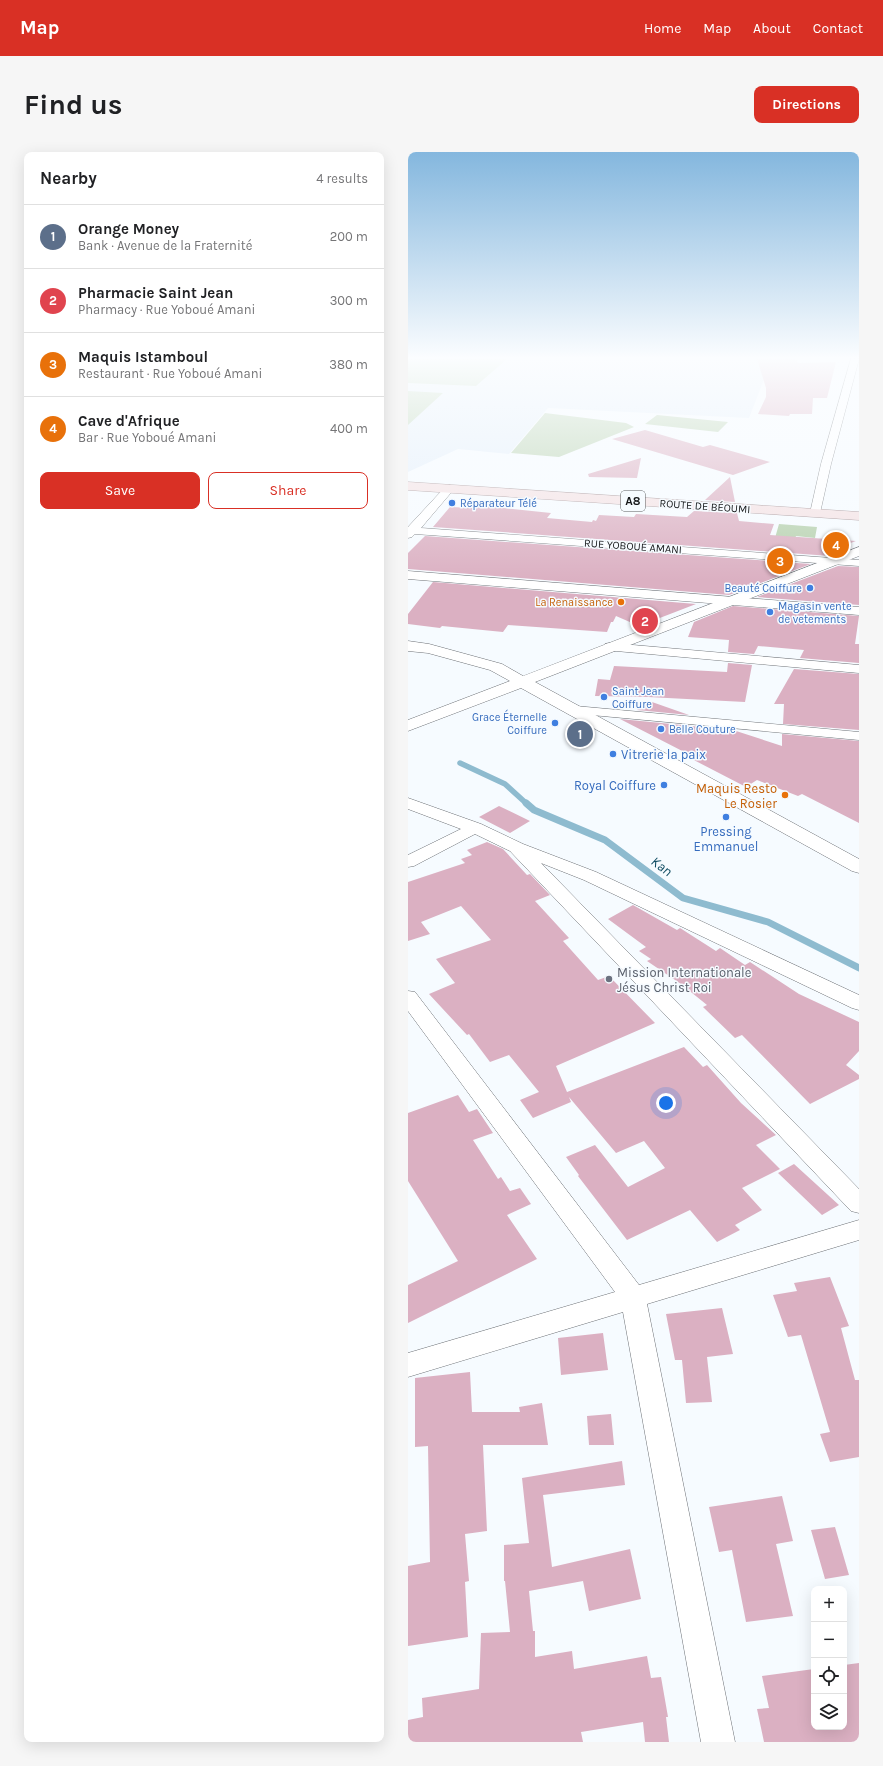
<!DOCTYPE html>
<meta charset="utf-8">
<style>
:root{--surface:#fff;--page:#f6f6f6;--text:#202124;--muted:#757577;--line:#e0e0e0;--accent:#d93025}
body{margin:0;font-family:Karla,sans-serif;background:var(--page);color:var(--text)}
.controls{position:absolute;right:12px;bottom:12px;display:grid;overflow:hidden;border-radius:8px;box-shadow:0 4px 16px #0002}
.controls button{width:36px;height:36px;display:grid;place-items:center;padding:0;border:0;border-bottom:1px solid var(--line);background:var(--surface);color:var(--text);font:20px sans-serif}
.you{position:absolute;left:258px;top:951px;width:14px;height:14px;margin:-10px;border:3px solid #fff;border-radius:50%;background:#1a73e8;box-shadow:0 0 0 6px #1a73e833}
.badge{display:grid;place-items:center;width:26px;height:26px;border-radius:50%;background:var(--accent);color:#fff;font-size:13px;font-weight:700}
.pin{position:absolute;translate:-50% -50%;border:2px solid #fff;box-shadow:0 1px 4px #0006}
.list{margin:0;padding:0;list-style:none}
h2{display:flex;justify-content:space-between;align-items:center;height:52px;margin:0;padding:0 16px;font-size:17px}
h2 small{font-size:13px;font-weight:400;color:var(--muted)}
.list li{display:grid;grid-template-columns:26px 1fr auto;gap:12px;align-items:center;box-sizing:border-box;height:64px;padding:0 16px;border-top:1px solid var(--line)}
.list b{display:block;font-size:15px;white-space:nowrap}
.list p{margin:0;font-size:13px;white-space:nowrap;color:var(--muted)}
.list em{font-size:13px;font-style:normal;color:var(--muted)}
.actions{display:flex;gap:8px;padding:12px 16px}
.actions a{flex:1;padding:9px 0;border:1px solid var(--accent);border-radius:8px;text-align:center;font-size:14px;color:var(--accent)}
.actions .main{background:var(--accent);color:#fff}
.icon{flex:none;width:22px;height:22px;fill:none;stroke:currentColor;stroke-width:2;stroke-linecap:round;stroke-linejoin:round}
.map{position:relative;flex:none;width:451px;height:1590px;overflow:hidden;border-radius:8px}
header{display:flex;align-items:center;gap:24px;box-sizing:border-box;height:56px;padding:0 20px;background:var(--accent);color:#fff}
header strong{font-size:19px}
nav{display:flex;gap:22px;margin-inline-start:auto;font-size:14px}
.intro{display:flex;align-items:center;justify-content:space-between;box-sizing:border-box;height:96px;padding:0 24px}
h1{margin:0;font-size:28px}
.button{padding:10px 18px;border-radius:8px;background:var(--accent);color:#fff;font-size:14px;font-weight:700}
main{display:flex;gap:24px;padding:0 24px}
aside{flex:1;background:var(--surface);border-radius:8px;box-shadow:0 4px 16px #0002}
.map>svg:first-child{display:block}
.built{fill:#e4effa}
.green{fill:#b7d1af}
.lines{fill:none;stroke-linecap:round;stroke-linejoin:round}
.stream-far1{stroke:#8ebbcf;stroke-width:5.5}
.stream{stroke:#8ebbcf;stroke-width:7}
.building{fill:#dbb0c2}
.minor-casing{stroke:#6d7176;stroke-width:1}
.tertiary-casing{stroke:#6d7176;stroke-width:1}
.primary-casing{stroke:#a08e91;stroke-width:1}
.minor{fill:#fff;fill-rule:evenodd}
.tertiary{fill:#fff;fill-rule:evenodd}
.primary{fill:#f4e2e4;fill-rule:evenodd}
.shop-dot{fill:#3f7fe0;stroke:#f6fbff;stroke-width:1.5}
.food-dot{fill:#e8710a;stroke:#f6fbff;stroke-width:1.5}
.worship-dot{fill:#6b7280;stroke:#f6fbff;stroke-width:1.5}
.labels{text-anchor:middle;stroke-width:3;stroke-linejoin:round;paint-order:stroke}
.far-shop-label{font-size:11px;fill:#366cbe;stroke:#f6fbff;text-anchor:start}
.far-street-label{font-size:11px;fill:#141618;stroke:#f6fbff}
.far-food-label{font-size:11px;fill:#c56008;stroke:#f6fbff;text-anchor:end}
.shield{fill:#f6fbff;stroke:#585b5d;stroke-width:1}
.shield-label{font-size:12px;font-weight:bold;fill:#141618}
.shop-label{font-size:13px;fill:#366cbe;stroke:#f6fbff;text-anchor:start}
.food-label{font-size:13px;fill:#c56008;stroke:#f6fbff;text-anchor:end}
.worship-label{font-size:13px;fill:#5b616d;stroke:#f6fbff;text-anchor:start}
.water-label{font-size:14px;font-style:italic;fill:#114d63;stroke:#f6fbff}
</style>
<header>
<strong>Map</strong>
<nav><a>Home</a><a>Map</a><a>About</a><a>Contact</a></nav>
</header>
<div class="intro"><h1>Find us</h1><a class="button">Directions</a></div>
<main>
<aside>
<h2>Nearby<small>4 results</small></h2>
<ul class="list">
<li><span class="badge" style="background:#5c6f8a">1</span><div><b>Orange Money</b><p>Bank · Avenue de la Fraternité</p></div><em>200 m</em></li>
<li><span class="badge" style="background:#e0444e">2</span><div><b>Pharmacie Saint Jean</b><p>Pharmacy · Rue Yoboué Amani</p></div><em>300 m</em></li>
<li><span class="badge" style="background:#e8710a">3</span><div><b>Maquis Istamboul</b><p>Restaurant · Rue Yoboué Amani</p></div><em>380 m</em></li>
<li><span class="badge" style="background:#e8710a">4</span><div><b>Cave d'Afrique</b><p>Bar · Rue Yoboué Amani</p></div><em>400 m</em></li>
</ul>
<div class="actions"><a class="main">Save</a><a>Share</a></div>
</aside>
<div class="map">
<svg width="451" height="1590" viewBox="0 0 451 1590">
<rect width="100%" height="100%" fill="#f6fbff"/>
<path class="built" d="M 0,207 L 364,207 L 341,266 L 140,256 L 101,302 L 50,297 L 0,320 Z"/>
<path class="green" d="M 0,207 L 99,207 L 68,234 L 0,231 Z
M 0,239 L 35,241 L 0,273 Z
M 137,261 L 218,271 L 226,275 L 151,305 L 103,301 Z
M 249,263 L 320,270 L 310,280 L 237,272 Z
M 371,372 L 409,375 L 407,386 L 388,384 L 387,387 L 367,386 Z"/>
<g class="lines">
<path class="stream-far1" d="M 52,611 L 97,632 L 119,652"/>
<path class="stream" d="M 118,651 L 126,658 L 197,688 L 275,746 L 360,770 L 451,816"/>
</g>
<path class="building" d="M 349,207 L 387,207 L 390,211 L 428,210 L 419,246 L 405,246 L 404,262 L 382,262 L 381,264 L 350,262 L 358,245 L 358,236 Z
M 237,278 L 295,295 L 302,293 L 362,310 L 325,323 L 204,287 Z
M 233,306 L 229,326 L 181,325 L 180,322 Z
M 322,325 L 327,350 L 297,348 Z
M 68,353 L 143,361 L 139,366 L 184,370 L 185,368 L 188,369 L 191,363 L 226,365 L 228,362 L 279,365 L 286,359 L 329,361 L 331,369 L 366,372 L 362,383 L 448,389 L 421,399 L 429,402 L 422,404 L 25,375 L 42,355 L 67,356 Z
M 17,384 L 403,412 L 321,443 L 0,417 L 0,401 Z
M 430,414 L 451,415 L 451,453 L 349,445 Z
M 25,430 L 288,452 L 231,474 L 208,464 L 205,470 L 203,470 L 199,480 L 100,473 L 95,480 L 34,474 L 32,476 L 0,472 L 0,462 Z
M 325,454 L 451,464 L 447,492 L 451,492 L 451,511 L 392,506 L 396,498 L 350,494 L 346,502 L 320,500 L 321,488 L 280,485 L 286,470 Z
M 320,511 L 344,513 L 337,550 L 240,545 L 187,544 L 190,527 L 202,528 L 206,514 L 319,520 Z
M 386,517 L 451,522 L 451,578 L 375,572 L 376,552 L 366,552 Z
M 244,550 L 281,563 L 229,558 Z
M 212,567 L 325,578 L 374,594 L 374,582 L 451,589 L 451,671 L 394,642 L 390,644 L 349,628 L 338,635 L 280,605 L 284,604 Z
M 91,654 L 122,669 L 102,681 L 71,665 Z
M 79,690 L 95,697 L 119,723 L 122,722 L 142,743 L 127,749 L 161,786 L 155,789 L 190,828 L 201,824 L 247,871 L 148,914 L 159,940 L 276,895 L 295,915 L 299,913 L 333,951 L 368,983 L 348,993 L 372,1017 L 334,1036 L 354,1058 L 327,1073 L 332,1078 L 309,1090 L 282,1058 L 219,1088 L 170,1024 L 171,1023 L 158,1005 L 187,993 L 220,1035 L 257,1016 L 236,989 L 208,1001 L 161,945 L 163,950 L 125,966 L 112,948 L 131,940 L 101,903 L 82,910 L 61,882 L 59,883 L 21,842 L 47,831 L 28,807 L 83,788 L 53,754 L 13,770 L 22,782 L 0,789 L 0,730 L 57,711 L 53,707 L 64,703 L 59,698 Z
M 225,753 L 269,778 L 272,776 L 308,799 L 312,796 L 337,813 L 342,810 L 391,842 L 451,870 L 451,899 L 438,913 L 451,923 L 451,927 L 402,952 L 334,883 L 327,886 L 295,855 L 299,853 L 273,832 L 239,809 L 243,807 L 231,799 L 238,795 L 200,767 Z
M 50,943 L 61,960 L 69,957 L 85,981 L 65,988 L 90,1027 L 93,1025 L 102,1039 L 112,1036 L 123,1052 L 99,1063 L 129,1107 L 0,1171 L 0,1133 L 50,1109 L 0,1029 L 0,961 Z
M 386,1012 L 431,1053 L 414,1063 L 370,1021 Z
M 422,1125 L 441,1174 L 433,1176 L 447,1228 L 451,1228 L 451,1305 L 422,1310 L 412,1282 L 422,1280 L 393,1183 L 380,1185 L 365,1143 L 389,1139 L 386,1131 Z
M 314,1156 L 325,1202 L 299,1205 L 304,1250 L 278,1251 L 274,1208 L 267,1208 L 258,1162 Z
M 195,1181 L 200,1218 L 153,1223 L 150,1186 Z
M 62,1220 L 64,1260 L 112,1260 L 111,1255 L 134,1251 L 140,1293 L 75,1293 L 79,1379 L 57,1382 L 61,1429 L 57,1430 L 60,1485 L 0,1494 L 0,1414 L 22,1410 L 20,1294 L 7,1295 L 7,1226 Z
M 203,1262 L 206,1293 L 181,1293 L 179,1264 Z
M 214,1309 L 217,1333 L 135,1343 L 144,1415 L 222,1397 L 233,1447 L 181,1459 L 175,1429 L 121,1439 L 125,1479 L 127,1479 L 127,1505 L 164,1499 L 166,1517 L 239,1504 L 243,1526 L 253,1525 L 260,1565 L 258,1565 L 261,1590 L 237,1590 L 235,1570 L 173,1580 L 175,1590 L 0,1590 L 0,1568 L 15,1565 L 14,1546 L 71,1537 L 73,1481 L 102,1480 L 97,1429 L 96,1429 L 96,1393 L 121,1391 L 114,1326 Z
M 374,1344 L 385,1389 L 368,1392 L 385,1464 L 338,1470 L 324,1398 L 311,1400 L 301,1355 Z
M 427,1375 L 441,1423 L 417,1427 L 403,1378 Z
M 451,1511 L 451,1590 L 356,1590 L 349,1557 L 361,1556 L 354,1524 L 406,1517 L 406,1575 L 436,1575 L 436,1513 Z"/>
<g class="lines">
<defs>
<path id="minor" d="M 443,207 L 451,207 L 423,312 L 412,361 L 407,364 L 402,361 L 413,312 Z
M 42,333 L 47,336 L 13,376 L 451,408 L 451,414 L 7,382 L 4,385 L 0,386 L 0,375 L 38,334 Z
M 0,419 L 451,455 L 451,463 L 0,427 Z
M 202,491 L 451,513 L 451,521 L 197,498 L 195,495 L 197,492 Z
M 167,554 L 451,580 L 451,588 L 162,561 L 160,558 L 162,555 Z
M 0,646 L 73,672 L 115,692 L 188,720 L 451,843 L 451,858 L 444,856 L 176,728 L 133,711 L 451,1037 L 451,1061 L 443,1059 L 102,699 L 67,682 L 6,714 L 0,715 L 0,703 L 53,677 L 0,657 Z
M 0,839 L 7,840 L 231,1133 L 451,1068 L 451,1088 L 239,1152 L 327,1590 L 293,1590 L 215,1160 L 0,1225 L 0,1201 L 207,1140 L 0,859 Z"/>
<path id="tertiary" d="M 451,395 L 451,404 L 127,530 L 451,707 L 451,721 L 444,719 L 113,536 L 0,579 L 0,568 L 102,529 L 82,518 L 20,501 L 0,499 L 0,489 L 21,492 L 94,512 L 115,524 Z"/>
<path id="primary" d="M 0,330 L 451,360 L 451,368 L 0,338 Z"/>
</defs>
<use href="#minor" class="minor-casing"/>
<use href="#tertiary" class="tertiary-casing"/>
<use href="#primary" class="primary-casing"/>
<use href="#minor" class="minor"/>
<use href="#tertiary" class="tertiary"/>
<use href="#primary" class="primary"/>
</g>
<linearGradient id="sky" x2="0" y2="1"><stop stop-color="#84b7de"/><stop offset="0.48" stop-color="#fbfdff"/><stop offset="1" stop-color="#fbfdff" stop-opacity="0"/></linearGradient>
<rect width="451" height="429" fill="url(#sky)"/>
<g class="shop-dot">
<circle cx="44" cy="351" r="4"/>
<circle cx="402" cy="436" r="4"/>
<circle cx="362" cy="460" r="4"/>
<circle cx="196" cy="545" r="4"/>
<circle cx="147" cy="571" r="4"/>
<circle cx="253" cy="577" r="4"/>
<circle cx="205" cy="602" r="4"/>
<circle cx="256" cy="633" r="4"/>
<circle cx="318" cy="665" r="4"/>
</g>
<g class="food-dot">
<circle cx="213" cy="450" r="4"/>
<circle cx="377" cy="643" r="4"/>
</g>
<circle class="worship-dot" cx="201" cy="827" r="4"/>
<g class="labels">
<g class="far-shop-label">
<text x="52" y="355">Réparateur Télé</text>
<text x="394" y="440" text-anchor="end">Beauté Coiffure</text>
<text x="370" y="458">Magasin vente<tspan x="370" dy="13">de vetements</tspan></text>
<text x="204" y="543">Saint Jean<tspan x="204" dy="13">Coiffure</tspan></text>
<text x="139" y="569" text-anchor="end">Grace Éternelle<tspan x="139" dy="13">Coiffure</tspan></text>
<text x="261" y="581">Belle Couture</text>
</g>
<g class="far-street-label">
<text transform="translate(297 354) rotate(4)" y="4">ROUTE DE BÉOUMI</text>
<text transform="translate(225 394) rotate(4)" y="4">RUE YOBOUÉ AMANI</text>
</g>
<g class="far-food-label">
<text x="205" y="454">La Renaissance</text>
</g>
<rect class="shield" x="213" y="339" width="24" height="20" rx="3"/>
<g class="shield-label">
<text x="225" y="353">A8</text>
</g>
<g class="shop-label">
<text x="213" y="607">Vitrerie la paix</text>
<text x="248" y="638" text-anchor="end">Royal Coiffure</text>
<text x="318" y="684" text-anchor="middle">Pressing<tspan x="318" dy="15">Emmanuel</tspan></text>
</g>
<g class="food-label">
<text x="369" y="641">Maquis Resto<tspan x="369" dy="15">Le Rosier</tspan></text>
</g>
<g class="worship-label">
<text x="209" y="825">Mission Internationale<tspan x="209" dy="15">Jésus Christ Roi</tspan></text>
</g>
<g class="water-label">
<text transform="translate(254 714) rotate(37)" y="5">Kan</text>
</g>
</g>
</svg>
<div class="controls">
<button>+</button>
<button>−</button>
<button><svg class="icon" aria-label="locate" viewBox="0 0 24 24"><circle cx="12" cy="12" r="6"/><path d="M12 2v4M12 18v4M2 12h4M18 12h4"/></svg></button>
<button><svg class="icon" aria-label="layers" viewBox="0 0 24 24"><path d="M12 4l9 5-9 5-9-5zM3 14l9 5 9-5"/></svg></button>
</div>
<div class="you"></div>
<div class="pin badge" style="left:172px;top:582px;background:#5c6f8a">1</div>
<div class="pin badge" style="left:237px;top:469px;background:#e0444e">2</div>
<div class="pin badge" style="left:372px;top:409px;background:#e8710a">3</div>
<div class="pin badge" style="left:428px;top:393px;background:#e8710a">4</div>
</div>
</main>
